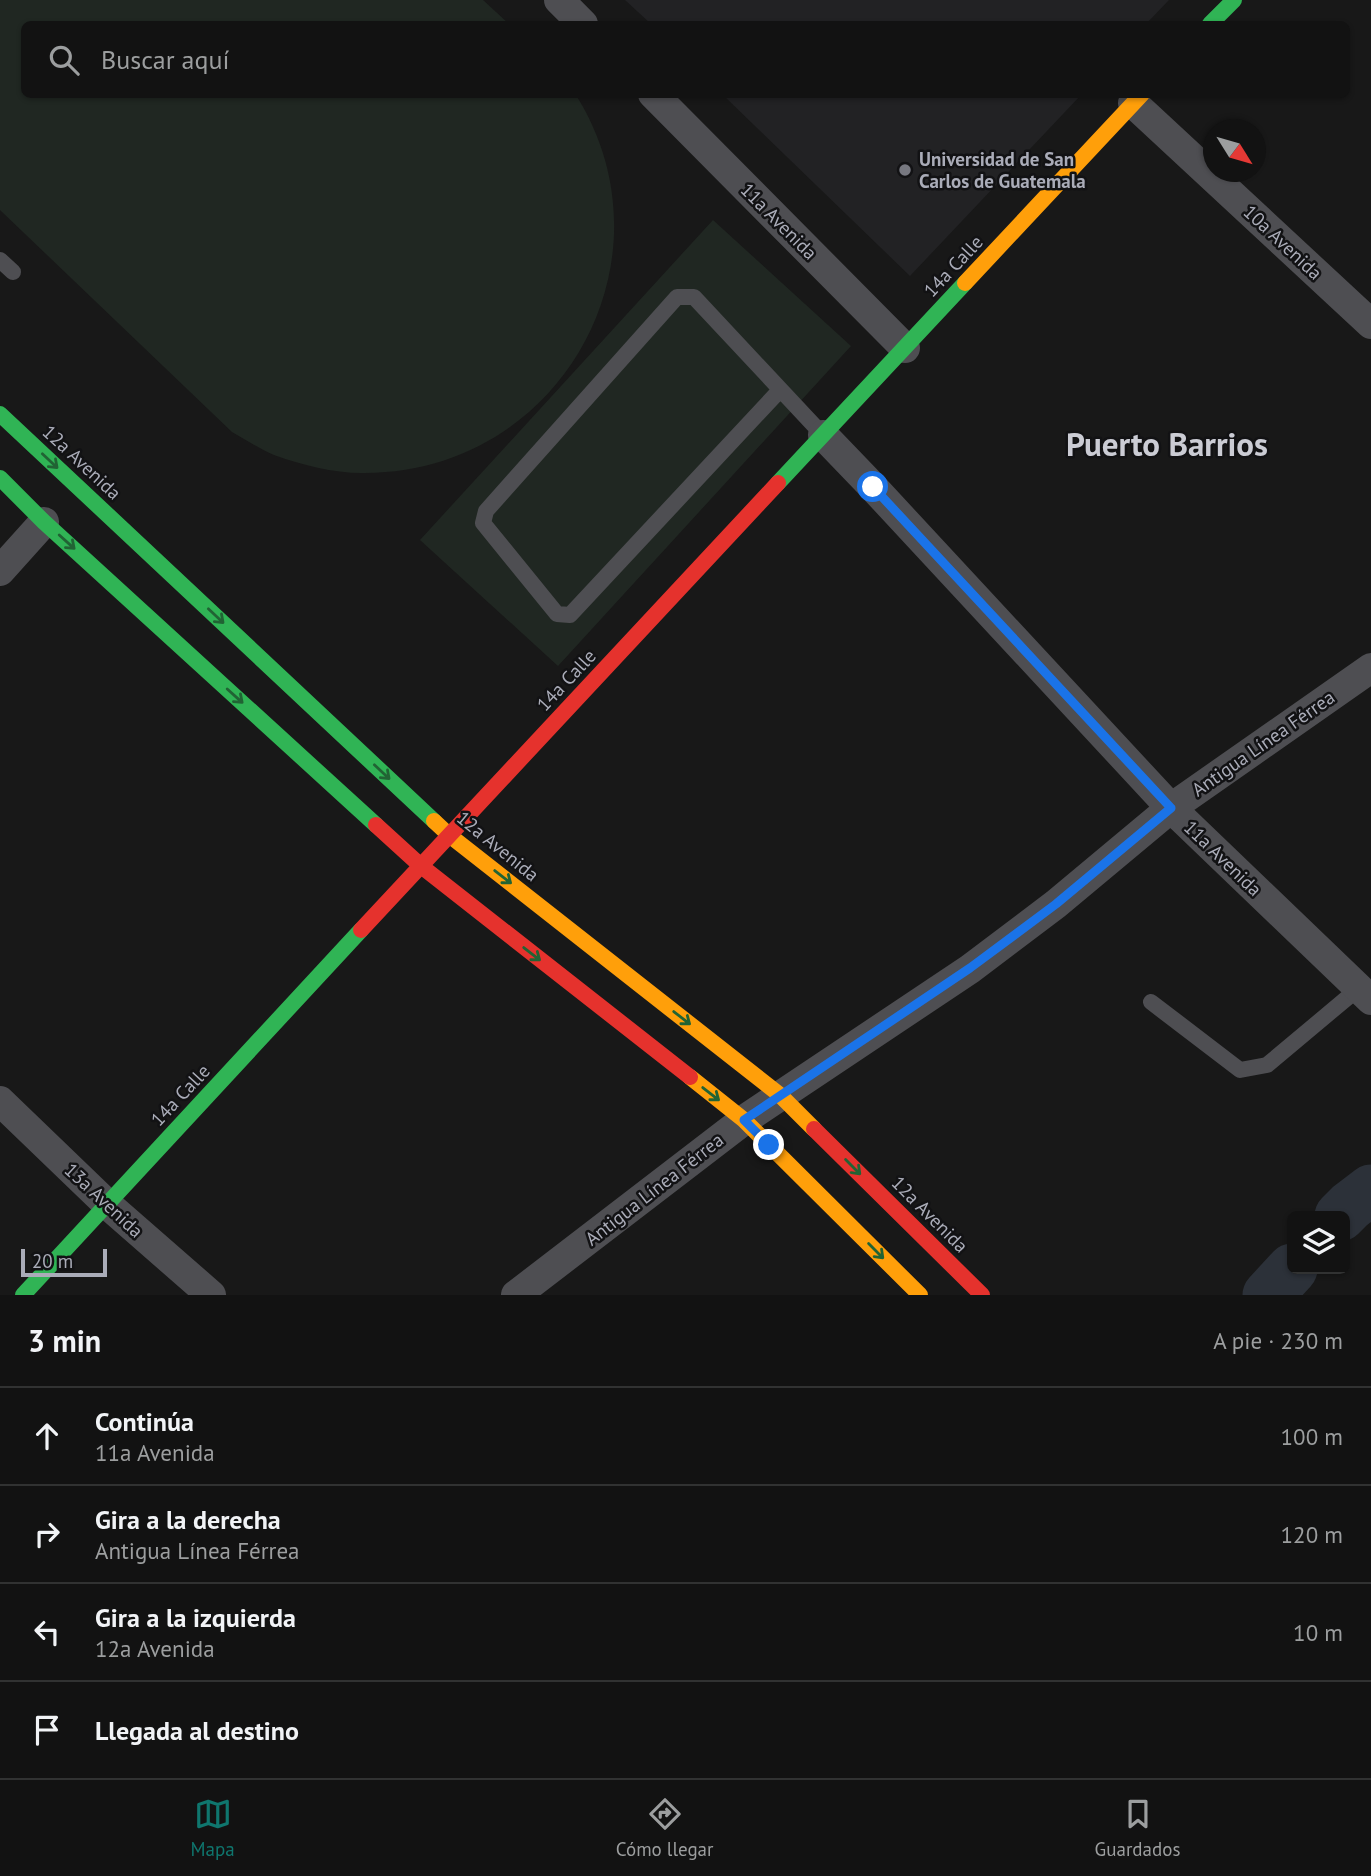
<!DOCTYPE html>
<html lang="es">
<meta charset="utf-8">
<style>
:root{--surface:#121212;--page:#1b1b1b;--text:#f1f3f6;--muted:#9c9e9f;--line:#313232;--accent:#0f766e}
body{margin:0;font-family:"PT Sans",sans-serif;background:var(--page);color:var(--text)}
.controls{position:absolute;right:21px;bottom:21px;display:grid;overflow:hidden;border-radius:10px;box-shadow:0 2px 5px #0004}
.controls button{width:63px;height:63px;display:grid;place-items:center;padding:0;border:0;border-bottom:2px solid var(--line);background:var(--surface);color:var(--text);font:35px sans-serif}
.compass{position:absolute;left:1203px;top:119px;width:63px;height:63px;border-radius:50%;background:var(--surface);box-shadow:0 2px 5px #0004;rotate:127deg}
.scale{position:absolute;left:21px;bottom:18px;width:86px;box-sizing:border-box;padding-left:7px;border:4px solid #aaacb8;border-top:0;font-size:19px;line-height:24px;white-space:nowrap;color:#aaacb8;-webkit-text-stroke:5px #121214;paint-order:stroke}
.stop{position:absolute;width:21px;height:21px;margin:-16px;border:5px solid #1a73e8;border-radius:50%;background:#fff}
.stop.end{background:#1a73e8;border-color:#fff;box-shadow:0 2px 7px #0008}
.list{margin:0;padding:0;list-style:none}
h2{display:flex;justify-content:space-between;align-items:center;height:91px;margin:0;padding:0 28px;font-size:30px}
h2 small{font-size:23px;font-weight:400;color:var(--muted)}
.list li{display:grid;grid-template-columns:46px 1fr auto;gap:21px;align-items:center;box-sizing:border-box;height:98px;padding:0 28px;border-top:2px solid var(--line)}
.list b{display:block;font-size:26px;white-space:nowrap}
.list p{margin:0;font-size:23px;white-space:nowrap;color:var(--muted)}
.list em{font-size:23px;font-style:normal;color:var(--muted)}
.icon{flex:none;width:38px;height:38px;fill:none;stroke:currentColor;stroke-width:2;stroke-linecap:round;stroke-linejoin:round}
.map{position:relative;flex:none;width:1371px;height:1295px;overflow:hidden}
.search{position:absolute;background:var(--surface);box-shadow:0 2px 5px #0004;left:21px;right:21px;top:21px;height:77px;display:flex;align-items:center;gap:18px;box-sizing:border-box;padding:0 24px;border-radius:10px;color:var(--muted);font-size:26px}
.sheet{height:483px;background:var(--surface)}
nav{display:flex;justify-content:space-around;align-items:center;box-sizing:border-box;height:98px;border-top:2px solid var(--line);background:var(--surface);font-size:19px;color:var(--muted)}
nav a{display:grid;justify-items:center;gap:4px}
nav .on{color:var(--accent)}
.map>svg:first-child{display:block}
.built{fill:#222224}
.green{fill:#202722}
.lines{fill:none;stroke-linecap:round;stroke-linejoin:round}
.river{stroke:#2c3139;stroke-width:51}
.lane{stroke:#4e4e52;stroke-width:16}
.street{stroke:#4e4e52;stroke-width:30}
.fast{stroke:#30b455;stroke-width:16}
.slow{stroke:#ff9f0a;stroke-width:16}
.jam{stroke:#e5322d;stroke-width:16}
.oneway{stroke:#216334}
.route{stroke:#1a73e8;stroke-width:9}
.poi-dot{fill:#777880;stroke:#121214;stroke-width:2.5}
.labels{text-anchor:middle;stroke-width:5;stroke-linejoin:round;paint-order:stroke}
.poi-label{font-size:19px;font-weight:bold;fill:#aaacb8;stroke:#121214;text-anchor:start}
.street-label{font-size:19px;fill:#aaacb8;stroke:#121214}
.town-label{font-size:33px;font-weight:bold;fill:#cbccd4;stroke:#121214}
</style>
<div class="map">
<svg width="1371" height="1295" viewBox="0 0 1371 1295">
<rect width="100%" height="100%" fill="#181818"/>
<path class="built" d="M 625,0 L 1169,0 L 1146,24 L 651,24 Z
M 723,95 L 1081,95 L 910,276 Z"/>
<path class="green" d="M 0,0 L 483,0 L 509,24 L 24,24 L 24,94 L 576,95 C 680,261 559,475 362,473 C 333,473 302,465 274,455 C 260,449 246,440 232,432 L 0,210 Z
M 713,220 L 851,346 L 558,666 L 420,540 Z"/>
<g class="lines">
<path class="river" d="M 1340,1216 L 1350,1206 L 1371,1190
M 1268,1295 L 1292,1269"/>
<path class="lane" d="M 0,260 L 13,272
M 780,390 L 570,615 L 557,614 L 483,523 L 486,511 L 677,297 L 694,297 L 823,435
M 1151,1002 L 1240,1070 L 1267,1065 L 1359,988"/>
<path class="street" d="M 559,0 L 583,24
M 653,94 L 905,348
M 1133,103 L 1371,324
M 823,435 L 873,487 L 1171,808 L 1371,1000
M 0,571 L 44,522
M 0,1101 L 108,1205 L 211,1295
M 516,1295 L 744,1120 L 970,969 L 1056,904 L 1171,808 L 1371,668"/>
<path class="fast" d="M 1210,24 L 1234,0
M 0,414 L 434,821
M 0,478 L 44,522 L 376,825
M 778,483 L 965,283
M 23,1295 L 361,930"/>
<path class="slow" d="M 965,283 L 1142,94
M 434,821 L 449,835 L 780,1095 L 814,1129
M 690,1077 L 744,1120 L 920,1295"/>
<path class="jam" d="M 376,825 L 421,866 L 690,1077
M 361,930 L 778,483
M 814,1129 L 982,1295"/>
</g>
<defs><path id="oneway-shaft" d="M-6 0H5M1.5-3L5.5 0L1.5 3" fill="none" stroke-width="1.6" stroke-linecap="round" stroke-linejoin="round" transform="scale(1.75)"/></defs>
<g class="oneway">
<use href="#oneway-shaft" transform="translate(50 461) rotate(43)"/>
<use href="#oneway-shaft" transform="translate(67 542) rotate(42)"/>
<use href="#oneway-shaft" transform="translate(216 616) rotate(43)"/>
<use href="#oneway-shaft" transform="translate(235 696) rotate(42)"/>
<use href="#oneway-shaft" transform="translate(382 772) rotate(43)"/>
<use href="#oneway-shaft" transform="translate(503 877) rotate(38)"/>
<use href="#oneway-shaft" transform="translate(532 954) rotate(38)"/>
<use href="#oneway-shaft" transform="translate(682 1018) rotate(38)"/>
<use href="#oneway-shaft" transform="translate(711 1094) rotate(38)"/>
<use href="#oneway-shaft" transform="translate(853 1167) rotate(45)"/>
<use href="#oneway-shaft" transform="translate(876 1251) rotate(45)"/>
</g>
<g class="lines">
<path class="route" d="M 769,1145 L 744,1120 L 970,968 L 1056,904 L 1171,808 L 873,487"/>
</g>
<circle class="poi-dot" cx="905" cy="170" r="7"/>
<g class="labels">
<g class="poi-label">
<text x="919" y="166">Universidad de San<tspan x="919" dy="22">Carlos de Guatemala</tspan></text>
</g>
<g class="street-label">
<text transform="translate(779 221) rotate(45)" y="7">11a Avenida</text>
<text transform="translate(1283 242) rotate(43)" y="7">10a Avenida</text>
<text transform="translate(953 266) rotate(-47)" y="7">14a Calle</text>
<text transform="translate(82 462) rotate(43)" y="7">12a Avenida</text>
<text transform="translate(566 680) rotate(-47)" y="7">14a Calle</text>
<text transform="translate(1263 743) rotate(-35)" y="7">Antigua Línea Férrea</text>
<text transform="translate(498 846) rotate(39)" y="7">12a Avenida</text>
<text transform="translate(1223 858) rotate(44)" y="7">11a Avenida</text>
<text transform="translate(180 1095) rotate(-47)" y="7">14a Calle</text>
<text transform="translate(654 1189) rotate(-38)" y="7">Antigua Línea Férrea</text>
<text transform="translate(104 1200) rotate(43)" y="7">13a Avenida</text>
<text transform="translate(930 1214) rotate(45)" y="7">12a Avenida</text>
</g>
<g class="town-label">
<text x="1167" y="456">Puerto Barrios</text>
</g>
</g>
</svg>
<div class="controls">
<button><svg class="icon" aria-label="layers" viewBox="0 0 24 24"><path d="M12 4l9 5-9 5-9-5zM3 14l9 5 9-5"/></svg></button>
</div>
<svg class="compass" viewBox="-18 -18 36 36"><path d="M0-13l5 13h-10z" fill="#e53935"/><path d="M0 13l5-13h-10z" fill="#9c9e9f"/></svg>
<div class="scale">20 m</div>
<div class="stop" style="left:873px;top:487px"></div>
<div class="stop end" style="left:769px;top:1145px"></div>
<div class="search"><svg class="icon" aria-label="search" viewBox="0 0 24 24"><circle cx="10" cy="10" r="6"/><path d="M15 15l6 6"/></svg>Buscar aquí</div>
</div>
<section class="sheet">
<h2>3 min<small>A pie · 230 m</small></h2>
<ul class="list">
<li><svg class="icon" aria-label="ahead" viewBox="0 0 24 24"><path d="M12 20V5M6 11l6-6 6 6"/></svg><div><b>Continúa</b><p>11a Avenida</p></div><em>100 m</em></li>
<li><svg class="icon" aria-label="right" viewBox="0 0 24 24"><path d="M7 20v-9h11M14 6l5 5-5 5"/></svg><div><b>Gira a la derecha</b><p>Antigua Línea Férrea</p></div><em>120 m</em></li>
<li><svg class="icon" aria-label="left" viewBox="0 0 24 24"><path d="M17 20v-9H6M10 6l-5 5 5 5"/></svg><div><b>Gira a la izquierda</b><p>12a Avenida</p></div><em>10 m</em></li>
<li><svg class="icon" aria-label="arrive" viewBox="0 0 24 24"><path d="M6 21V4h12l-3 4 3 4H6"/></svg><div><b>Llegada al destino</b></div></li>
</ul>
</section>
<nav>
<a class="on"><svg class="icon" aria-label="map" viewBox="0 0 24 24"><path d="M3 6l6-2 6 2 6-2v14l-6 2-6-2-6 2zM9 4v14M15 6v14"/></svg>Mapa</a>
<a><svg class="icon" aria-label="directions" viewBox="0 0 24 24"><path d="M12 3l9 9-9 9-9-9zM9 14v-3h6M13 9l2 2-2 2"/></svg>Cómo llegar</a>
<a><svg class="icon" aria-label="saved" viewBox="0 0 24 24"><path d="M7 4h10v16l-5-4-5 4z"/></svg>Guardados</a>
</nav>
